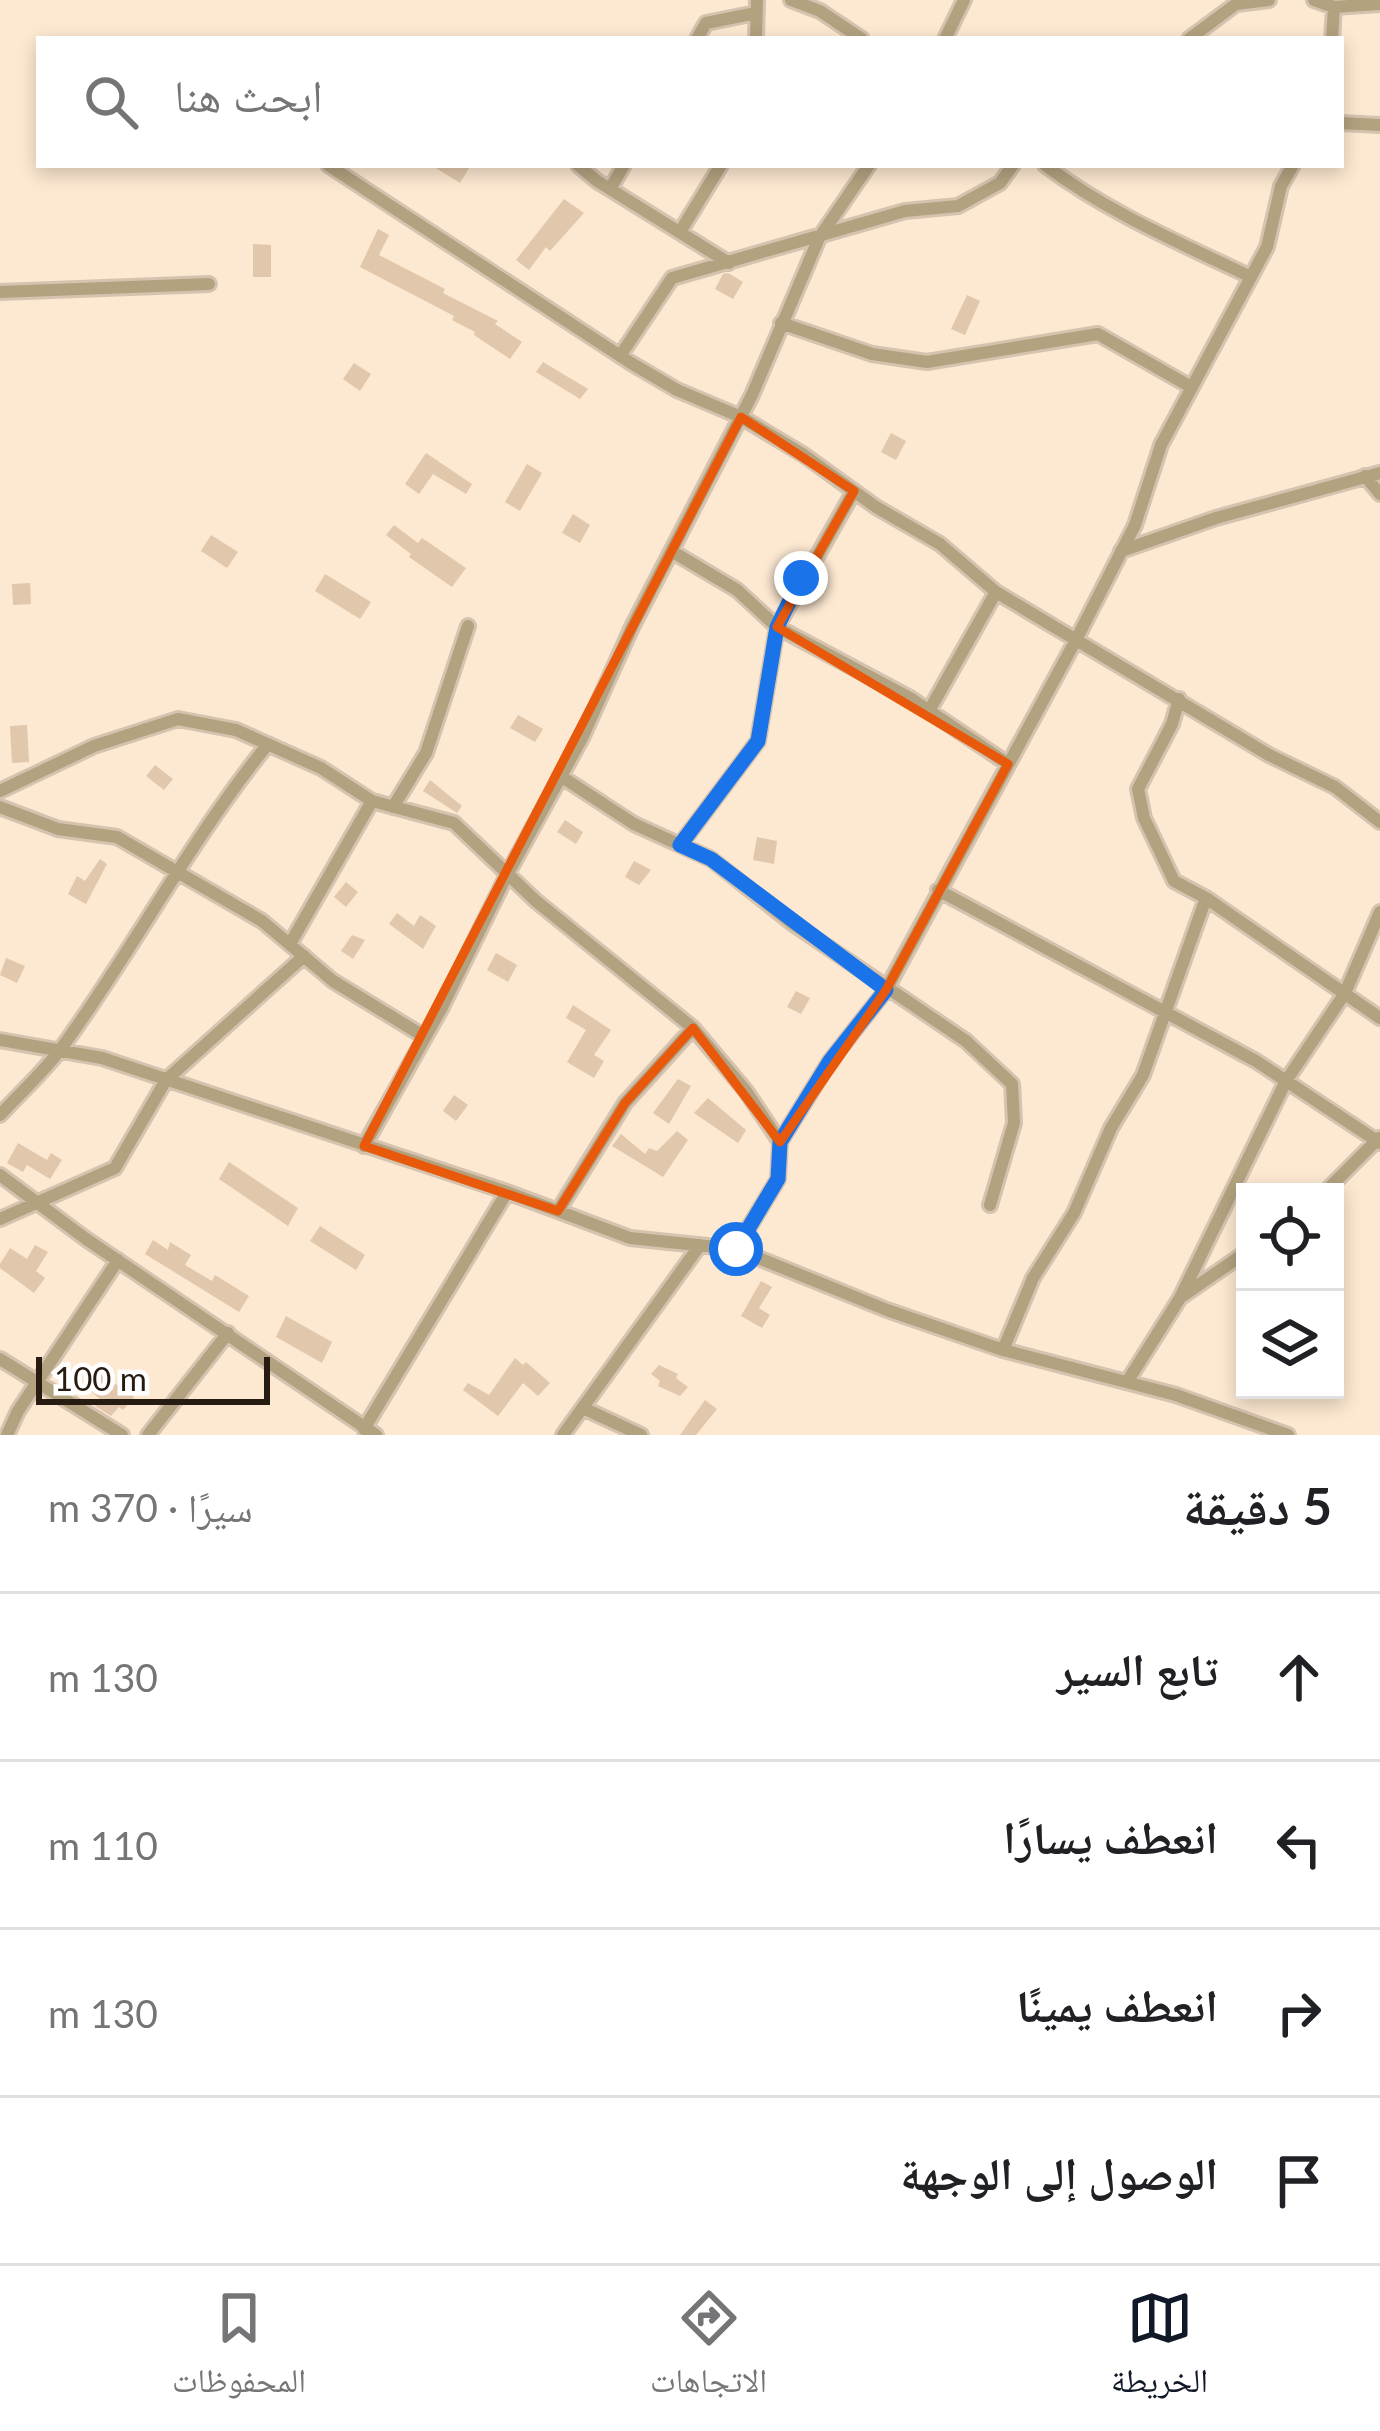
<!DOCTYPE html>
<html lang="ar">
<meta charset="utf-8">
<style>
:root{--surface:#fff;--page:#f6f6f6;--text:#202124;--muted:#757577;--line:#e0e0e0;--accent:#111827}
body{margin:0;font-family:Lato,"Noto Naskh Arabic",sans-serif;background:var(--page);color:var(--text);direction:rtl}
.controls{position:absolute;right:36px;bottom:36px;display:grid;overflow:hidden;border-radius:0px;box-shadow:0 6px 18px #0003}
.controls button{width:108px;height:108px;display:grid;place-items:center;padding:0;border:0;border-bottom:3px solid var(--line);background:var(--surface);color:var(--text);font:60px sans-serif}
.scale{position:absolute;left:36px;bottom:30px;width:234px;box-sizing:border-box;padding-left:12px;border:6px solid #261c12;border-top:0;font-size:33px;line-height:42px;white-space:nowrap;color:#261c12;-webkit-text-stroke:9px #fff;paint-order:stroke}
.stop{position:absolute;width:36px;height:36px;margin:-27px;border:9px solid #1a73e8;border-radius:50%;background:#fff}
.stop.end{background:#1a73e8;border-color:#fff;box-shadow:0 3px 12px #0008}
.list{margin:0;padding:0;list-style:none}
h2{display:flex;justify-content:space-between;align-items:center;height:156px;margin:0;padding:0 48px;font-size:51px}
h2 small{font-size:39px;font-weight:400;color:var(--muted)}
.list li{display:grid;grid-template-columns:78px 1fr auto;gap:36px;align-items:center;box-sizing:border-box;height:168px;padding:0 48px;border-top:3px solid var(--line)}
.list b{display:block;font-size:45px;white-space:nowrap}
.list em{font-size:39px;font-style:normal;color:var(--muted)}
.icon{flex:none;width:66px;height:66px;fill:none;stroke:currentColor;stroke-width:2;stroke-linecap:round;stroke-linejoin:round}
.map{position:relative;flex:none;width:1380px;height:1435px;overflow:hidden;direction:ltr}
.search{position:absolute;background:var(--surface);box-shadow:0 6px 18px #0003;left:36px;right:36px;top:36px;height:132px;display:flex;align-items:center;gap:30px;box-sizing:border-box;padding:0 42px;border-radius:0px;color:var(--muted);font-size:45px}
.sheet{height:828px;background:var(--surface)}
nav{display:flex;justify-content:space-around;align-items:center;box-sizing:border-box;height:168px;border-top:3px solid var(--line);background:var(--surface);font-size:33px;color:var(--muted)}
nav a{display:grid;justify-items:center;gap:6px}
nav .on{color:var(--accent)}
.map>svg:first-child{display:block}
.building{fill:#e1c7ab}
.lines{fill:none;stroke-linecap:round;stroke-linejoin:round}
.street-casing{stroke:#d6c3af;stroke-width:18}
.street{stroke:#b2a27f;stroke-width:12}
.route{stroke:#1a73e8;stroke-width:15}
.marked{fill:none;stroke:#e8590c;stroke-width:9;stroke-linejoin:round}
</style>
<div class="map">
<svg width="1380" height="1435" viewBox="0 0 1380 1435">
<rect width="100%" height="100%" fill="#fde8d1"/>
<path class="building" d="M 431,165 L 471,165 L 460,183 Z
M 564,199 L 584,213 L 550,251 L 546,247 L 529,270 L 516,260 Z
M 378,229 L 389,235 L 379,255 L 445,289 L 443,293 L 498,321 L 495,324 L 522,342 L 510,359 L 474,335 L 475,332 L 452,320 L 454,316 L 360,267 Z
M 253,244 L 271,245 L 271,277 L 253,277 Z
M 728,273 L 743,282 L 733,299 L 715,289 L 723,274 Z
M 967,295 L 980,301 L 965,335 L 951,329 Z
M 543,362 L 588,389 L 580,399 L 536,372 Z
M 354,363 L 371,374 L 360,391 L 343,379 Z
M 891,433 L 906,441 L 896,460 L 881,452 Z
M 426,453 L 472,484 L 466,494 L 433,474 L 419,494 L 405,484 Z
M 527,464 L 542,473 L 520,511 L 505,502 Z
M 573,514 L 590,525 L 580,543 L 562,533 Z
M 394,525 L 418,543 L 422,538 L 466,568 L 452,587 L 409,557 L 411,554 L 386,535 Z
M 211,535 L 238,552 L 227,568 L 201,551 Z
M 325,574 L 371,602 L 360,619 L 315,591 Z
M 30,583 L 31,604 L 13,605 L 12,584 Z
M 518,715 L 543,729 L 535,742 L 510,728 Z
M 27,725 L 29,762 L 12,763 L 10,726 Z
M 155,765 L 173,779 L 164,790 L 146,776 Z
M 430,780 L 462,806 L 457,813 L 423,791 Z
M 565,820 L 583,832 L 576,844 L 557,832 Z
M 757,837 L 777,841 L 774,864 L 753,860 Z
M 100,859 L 107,864 L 86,904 L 68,894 L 77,876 L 85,881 Z
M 634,861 L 651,870 L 639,885 L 625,877 Z
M 346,882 L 358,892 L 346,907 L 334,897 Z
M 397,913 L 414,926 L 420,915 L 436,926 L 423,949 L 389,924 Z
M 352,935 L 365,940 L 353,959 L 341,951 Z
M 496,953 L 517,965 L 508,982 L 487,970 Z
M 6,958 L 25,966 L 17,983 L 0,975 Z
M 796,991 L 810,998 L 801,1014 L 787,1007 Z
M 573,1005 L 611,1030 L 594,1055 L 604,1061 L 594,1078 L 567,1062 L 586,1030 L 566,1018 Z
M 678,1079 L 691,1086 L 669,1124 L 653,1113 Z
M 454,1095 L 468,1105 L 456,1121 L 443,1111 Z
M 708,1098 L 746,1130 L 738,1143 L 694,1113 Z
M 677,1131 L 688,1140 L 663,1177 L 612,1146 L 621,1134 L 645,1154 L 649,1148 L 657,1151 Z
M 18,1143 L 47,1160 L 51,1153 L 62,1160 L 50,1179 L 27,1165 L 23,1172 L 7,1163 Z
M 229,1162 L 298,1208 L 288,1226 L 219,1179 Z
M 320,1226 L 365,1255 L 356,1270 L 310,1241 Z
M 153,1240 L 168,1250 L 170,1242 L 191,1255 L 185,1265 L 212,1281 L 215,1275 L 249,1296 L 239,1312 L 145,1254 Z
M 35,1245 L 48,1252 L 36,1271 L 45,1278 L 34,1293 L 0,1268 L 0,1264 L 10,1248 L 27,1259 Z
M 761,1281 L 772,1287 L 759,1308 L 770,1315 L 762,1328 L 741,1316 Z
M 286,1316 L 332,1342 L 322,1363 L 276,1337 Z
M 515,1358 L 523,1365 L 526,1362 L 550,1383 L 538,1396 L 523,1383 L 498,1416 L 463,1390 L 468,1383 L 489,1395 Z
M 659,1365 L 678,1374 L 676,1378 L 688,1387 L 680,1396 L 658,1386 L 660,1381 L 651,1374 Z
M 99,1372 L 134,1397 L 123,1410 L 119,1407 L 111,1416 L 95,1406 L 100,1399 L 86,1387 Z
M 705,1400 L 717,1409 L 696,1435 L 680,1435 Z"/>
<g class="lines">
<defs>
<path id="street" d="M 791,0 L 820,11 L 862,39
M 1314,0 L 1334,7 L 1380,4
M 697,39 L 706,23 L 756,13
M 756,39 L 757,0
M 945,39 L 964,0
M 1189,39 L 1236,4 L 1269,0
M 1332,39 L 1334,7
M 1341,123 L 1380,125
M 328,165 L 631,363 L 677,390 L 741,417 L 804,455 L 876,507 L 940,544 L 996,592 L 1269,755 L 1335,787 L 1380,822
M 578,165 L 597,181 L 729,263
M 1045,165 C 1107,212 1180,243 1251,277
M 610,189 L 624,165
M 680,232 L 721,165
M 0,292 L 209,284
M 781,323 L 872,354 L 927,362 L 1098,334 L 1191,387
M 620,356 L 672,278 L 905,211 L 958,206 L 1000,183 L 1013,165
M 1365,476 L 1380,494
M 1121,551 L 1216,518 L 1380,473
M 673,552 L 737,590 L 777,627 L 910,698 L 1008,764
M 1179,699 L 1172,724 L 1138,789 L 1144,818 L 1174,881 L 1206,898 L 1380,1018
M 929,711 L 996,592
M 562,777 L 634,824 L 711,859 L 792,923 L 966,1041 L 1012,1084 L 1014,1123 L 990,1205
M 0,791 L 94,746 L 178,719 L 236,730 L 321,768 L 372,801 L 454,823 L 536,901 L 693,1028 L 746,1091 L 780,1142 L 778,1179 L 736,1249
M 0,807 L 58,829 L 117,837 L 262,921 L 333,981 L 425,1037
M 393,807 L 426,753 L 468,626
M 680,845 L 758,741 L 777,627 L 854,491
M 938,890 L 1256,1061 L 1380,1143
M 290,944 L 372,801
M 0,1040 L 102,1058 L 507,1192 L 630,1238 L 736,1249 L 887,1310 L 1003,1350 L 1176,1395 L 1288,1435
M 0,1115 C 21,1092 45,1071 63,1046 C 135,947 191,839 268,744
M 780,1142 L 830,1061 L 886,990 L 1077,638 L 1135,525 L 1161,445 L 1267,247 L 1281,186 L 1293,165
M 364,1146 L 441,1009 L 508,873 L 582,738 L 632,627 L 752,395 L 819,238 L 869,165
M 0,1175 L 86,1239 L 376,1435
M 1325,1192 L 1379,1138
M 558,1211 L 625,1103 L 693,1028
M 0,1219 L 115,1168 L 166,1080 L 304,956
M 1181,1297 L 1245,1253
M 1003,1350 L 1033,1278 L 1074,1213 L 1111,1128 L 1143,1075 L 1206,898
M 0,1359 L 122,1435
M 1127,1382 L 1180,1298 L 1286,1081 L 1345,993 L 1380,912
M 583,1408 L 641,1435
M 364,1429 L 507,1192
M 7,1435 L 18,1411 L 118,1260
M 148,1435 L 228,1333
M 563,1435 L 700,1245"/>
</defs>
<use href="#street" class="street-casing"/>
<use href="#street" class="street"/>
</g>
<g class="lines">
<path class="route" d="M 736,1249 L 778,1179 L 780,1142 L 830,1061 L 886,990 L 711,859 L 680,845 L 758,741 L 777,627 L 801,578"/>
</g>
<path class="marked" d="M 741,417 L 854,491 L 777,627 L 1008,764 L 886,990 L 780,1142 L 693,1028 L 625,1103 L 558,1211 L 364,1146 Z"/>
</svg>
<div class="controls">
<button><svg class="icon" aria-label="locate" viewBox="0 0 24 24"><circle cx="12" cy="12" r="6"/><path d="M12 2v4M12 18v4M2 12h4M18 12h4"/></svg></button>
<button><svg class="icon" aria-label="layers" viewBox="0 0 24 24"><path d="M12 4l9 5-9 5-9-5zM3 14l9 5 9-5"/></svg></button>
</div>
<div class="scale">100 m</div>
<div class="stop" style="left:736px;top:1249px"></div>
<div class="stop end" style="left:801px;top:578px"></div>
<div class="search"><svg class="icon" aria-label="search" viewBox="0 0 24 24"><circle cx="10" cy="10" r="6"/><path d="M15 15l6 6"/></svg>ابحث هنا</div>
</div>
<section class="sheet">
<h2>5 دقيقة<small>سيرًا · 370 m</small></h2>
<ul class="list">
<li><svg class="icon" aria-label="ahead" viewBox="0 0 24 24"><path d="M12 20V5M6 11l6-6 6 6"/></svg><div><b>تابع السير</b></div><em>130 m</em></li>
<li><svg class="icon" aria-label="left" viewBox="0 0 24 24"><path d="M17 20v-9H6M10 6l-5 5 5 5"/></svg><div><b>انعطف يسارًا</b></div><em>110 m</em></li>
<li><svg class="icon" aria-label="right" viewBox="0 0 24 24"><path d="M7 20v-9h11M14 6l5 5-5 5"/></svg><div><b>انعطف يمينًا</b></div><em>130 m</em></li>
<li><svg class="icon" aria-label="arrive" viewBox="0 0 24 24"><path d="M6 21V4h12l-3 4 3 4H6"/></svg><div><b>الوصول إلى الوجهة</b></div></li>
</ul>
</section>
<nav>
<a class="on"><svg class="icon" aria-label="map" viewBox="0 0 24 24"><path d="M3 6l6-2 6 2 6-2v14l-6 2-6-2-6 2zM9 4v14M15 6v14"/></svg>الخريطة</a>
<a><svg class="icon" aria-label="directions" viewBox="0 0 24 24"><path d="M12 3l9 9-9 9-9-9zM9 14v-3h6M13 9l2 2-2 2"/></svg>الاتجاهات</a>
<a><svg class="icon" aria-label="saved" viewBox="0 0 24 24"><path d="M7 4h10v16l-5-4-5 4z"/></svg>المحفوظات</a>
</nav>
